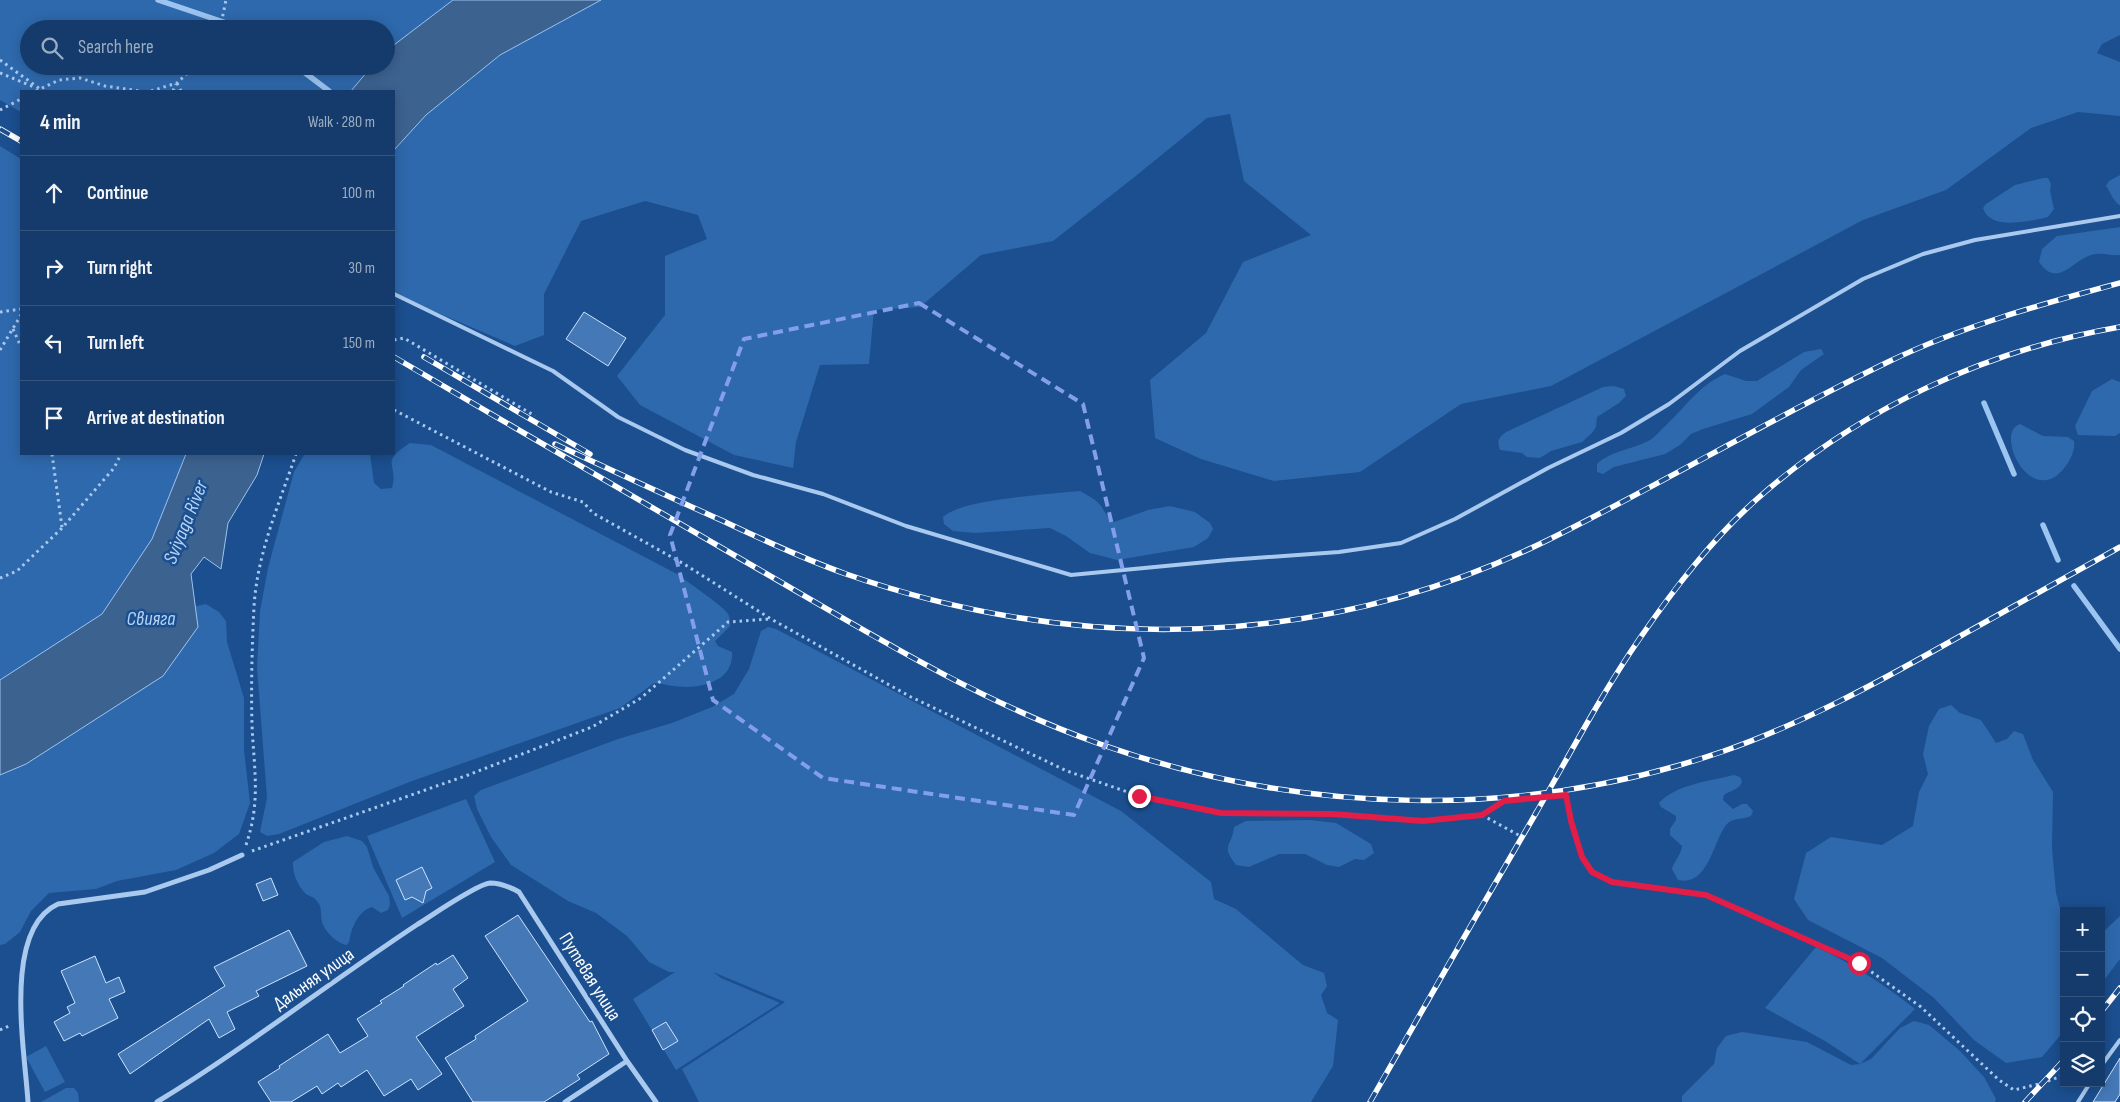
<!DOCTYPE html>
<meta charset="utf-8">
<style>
:root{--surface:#143b6b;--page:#1d4271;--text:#f1f3f6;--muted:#9dadc1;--line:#33557e}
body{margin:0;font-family:"Sofia Sans Condensed",sans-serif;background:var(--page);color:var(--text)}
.controls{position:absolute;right:15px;bottom:15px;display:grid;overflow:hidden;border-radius:0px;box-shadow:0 2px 12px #0003}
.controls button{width:45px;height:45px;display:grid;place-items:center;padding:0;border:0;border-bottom:1px solid var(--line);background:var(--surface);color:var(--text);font:25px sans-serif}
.stop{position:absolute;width:15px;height:15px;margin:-11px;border:4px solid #e11d48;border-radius:50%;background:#fff}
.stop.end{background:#e11d48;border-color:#fff;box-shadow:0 1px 5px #0008}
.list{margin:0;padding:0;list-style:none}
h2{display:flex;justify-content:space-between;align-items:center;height:65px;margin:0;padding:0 20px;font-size:21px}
h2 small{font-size:16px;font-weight:400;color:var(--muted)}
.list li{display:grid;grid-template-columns:32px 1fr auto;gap:15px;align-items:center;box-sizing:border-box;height:75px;padding:0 20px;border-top:1px solid var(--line)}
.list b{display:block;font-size:19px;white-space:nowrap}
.list em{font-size:16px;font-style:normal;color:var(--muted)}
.icon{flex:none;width:28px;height:28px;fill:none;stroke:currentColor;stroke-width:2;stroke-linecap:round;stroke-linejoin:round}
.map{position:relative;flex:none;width:2120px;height:1102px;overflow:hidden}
.search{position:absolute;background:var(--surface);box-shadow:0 2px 12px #0003;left:20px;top:20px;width:375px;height:55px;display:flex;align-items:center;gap:12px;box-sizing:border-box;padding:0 18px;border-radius:28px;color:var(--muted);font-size:19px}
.panel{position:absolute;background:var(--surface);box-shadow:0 2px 12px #0003;left:20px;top:90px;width:375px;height:365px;border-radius:0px}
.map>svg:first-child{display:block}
.green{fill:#2e69ad}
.water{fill:#3c6290;stroke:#9cc4f0}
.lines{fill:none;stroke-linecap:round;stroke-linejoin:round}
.stream{stroke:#9cc4f0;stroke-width:5.5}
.building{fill:#4478b7;stroke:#cfe3fa}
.path{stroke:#a9c9ee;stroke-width:3;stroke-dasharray:2.5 4;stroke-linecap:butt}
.service{stroke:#a9c9ee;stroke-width:4}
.minor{stroke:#a9c9ee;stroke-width:5}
.rail-casing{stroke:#fff;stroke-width:5.5}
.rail{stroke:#1b4f8f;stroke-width:4;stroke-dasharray:11;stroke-linecap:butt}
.route{stroke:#e11d48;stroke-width:6}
.marked{fill:none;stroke:#839eea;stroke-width:4;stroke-dasharray:10 6;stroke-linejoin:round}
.labels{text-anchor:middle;stroke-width:5;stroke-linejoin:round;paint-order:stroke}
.street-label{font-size:19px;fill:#fff;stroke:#1b4f8f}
.water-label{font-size:20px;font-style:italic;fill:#b5d3f5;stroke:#1b4f8f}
</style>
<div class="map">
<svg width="2120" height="1102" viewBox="0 0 2120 1102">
<rect width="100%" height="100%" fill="#1b4f8f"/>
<path class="green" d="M 0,0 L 453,0 L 386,51 L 386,29 L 29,29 L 29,66 L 372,66 L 351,91 L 21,91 L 21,112 L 0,100 Z
M 601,0 L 2120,0 L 2120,35 L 2102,44 L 2097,53 L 2120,62 L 2120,116 L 2078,112 L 2031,128 L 1946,190 L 1863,220 L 1551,386 L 1461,404 L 1360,472 L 1274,481 L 1201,459 L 1155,438 L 1150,380 L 1206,333 L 1243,262 L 1311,235 L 1244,181 L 1230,114 L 1207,118 L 1137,175 L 1053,241 L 981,255 L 920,307 L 874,310 L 869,364 L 820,365 L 796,442 L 793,468 L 734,455 L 640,405 L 617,376 L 665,315 L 665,256 L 707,239 L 698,215 L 645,201 L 581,221 L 544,294 L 544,335 L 515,346 L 394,294 L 394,150 L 426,115 L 500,55 Z
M 0,146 L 21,159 L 21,454 L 186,454 L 152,539 L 102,614 L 0,680 Z
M 2120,175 L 2120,205 L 2119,205 C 2112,199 2111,193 2106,186 L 2109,181 Z
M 2043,178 L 2048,178 L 2051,184 L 2050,191 L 2054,209 L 2048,217 C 2031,221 1989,231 1983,208 L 1986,204 L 2015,185 Z
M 2120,227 L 2120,255 C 2112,256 2104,253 2096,254 C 2074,256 2059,291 2039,262 L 2042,249 L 2057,236 Z
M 1821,349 L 1824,354 L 1801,370 L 1789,387 L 1752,414 L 1703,429 L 1691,434 L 1680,445 L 1665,454 L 1614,467 L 1603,474 L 1597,472 L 1597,464 C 1612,450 1632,450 1650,440 C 1655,437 1660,431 1664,427 C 1685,408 1699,385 1725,374 L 1746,381 L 1757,381 L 1804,352 Z
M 2112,379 L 2120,382 L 2120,433 L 2115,436 L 2078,435 L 2075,426 L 2092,391 Z
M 1614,386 L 1624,389 L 1626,396 L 1619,403 L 1597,417 L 1596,427 L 1592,433 L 1582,442 L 1551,451 L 1540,458 L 1527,457 L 1522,453 L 1500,450 C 1497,441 1498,438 1506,432 L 1603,387 Z
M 2020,424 L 2043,436 L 2068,437 L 2074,441 C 2075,450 2071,460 2065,467 C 2032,511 1993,433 2020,424 Z
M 410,443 L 431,445 L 677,574 C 685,580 727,609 728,614 C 730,617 730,622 730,626 L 715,641 L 718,646 L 732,652 C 734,678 708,687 686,687 C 675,687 665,684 654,683 L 620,708 L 412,781 L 279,834 L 267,836 L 260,832 L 267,798 L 257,667 L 260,611 L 268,568 L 294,472 L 304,455 L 370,454 L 374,483 L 381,489 L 392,488 C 399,462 378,464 410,443 Z
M 1080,491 C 1087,495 1096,499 1101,506 C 1106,513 1106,517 1114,522 L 1148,510 L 1170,506 L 1195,512 L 1210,523 L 1213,529 L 1208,538 L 1194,547 L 1117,560 L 1090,553 L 1066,536 L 1050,528 L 975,533 L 953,531 L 944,524 L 943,517 C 961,499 1051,494 1080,491 Z
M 206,604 L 219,612 L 226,621 L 227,642 L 244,698 L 244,750 L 250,803 L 239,834 L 214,853 L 176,870 L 117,881 L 96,889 L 49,893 L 31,911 L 20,932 L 5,944 L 0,945 L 0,773 L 188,608 Z
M 768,627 L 776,629 L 1121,811 L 1211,882 L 1214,899 L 1236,909 L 1303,965 L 1324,973 L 1327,986 L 1321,995 L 1327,1013 L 1338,1020 L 1333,1066 L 1311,1102 L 699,1102 L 682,1069 L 785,1002 L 713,972 L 721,978 L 780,1003 L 676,1070 L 633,999 L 675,972 L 669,972 L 649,962 L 627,936 L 596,913 L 568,901 L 511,865 L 491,837 L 477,809 L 474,796 L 481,790 L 618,739 L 672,723 L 712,707 L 734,694 L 749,669 L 761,631 Z
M 1951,705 L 1960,713 L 1981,720 L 1996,743 L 2007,739 L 2014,731 L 2023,734 L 2033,760 L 2053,792 L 2052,848 L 2056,893 L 2064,922 L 2064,1031 L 2042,1057 L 2006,1063 L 1974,1040 L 1934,998 L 1882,958 L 1808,920 L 1794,899 L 1806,853 L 1831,837 L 1882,845 L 1913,826 L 1919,792 L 1928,774 L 1923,754 L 1929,726 L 1939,709 Z
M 1734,775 L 1740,777 L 1742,781 C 1740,790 1731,790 1724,795 L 1723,800 L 1733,809 L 1742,804 L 1747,804 L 1753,811 L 1751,816 C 1742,820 1733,817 1726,825 C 1713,842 1708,887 1678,880 L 1672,869 C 1674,861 1681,855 1682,846 L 1670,835 L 1670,829 L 1676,820 L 1676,816 L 1661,807 L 1659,803 C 1677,784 1710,781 1734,775 Z
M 466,799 L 495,862 L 402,918 L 367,836 Z
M 1310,820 L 1336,823 L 1371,844 L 1374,853 L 1364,860 L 1355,859 L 1339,867 L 1327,865 L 1305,854 L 1279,854 L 1249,867 L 1236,865 C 1220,844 1232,847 1234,827 L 1246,821 Z
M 347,836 L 362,841 L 367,847 L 373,867 L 389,896 L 390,904 L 388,910 L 381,913 L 372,907 C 361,910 354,922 351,933 C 349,938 351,940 347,945 C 338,944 325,932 322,922 C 320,914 323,907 316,900 C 314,897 309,896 306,894 C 298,887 292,872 293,862 L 324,842 Z
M 2120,916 L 2120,959 L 2101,984 L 2101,934 Z
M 1816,947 C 1852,963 1883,984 1915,1009 L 1860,1064 L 1871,1059 L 1900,1028 L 1914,1021 L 1929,1025 L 1960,1051 L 1984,1077 L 1996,1099 L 1995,1102 L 1682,1102 L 1682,1096 L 1714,1064 L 1717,1048 L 1726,1036 L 1742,1032 L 1807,1042 L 1851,1065 L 1860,1064 L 1825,1041 L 1765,1008 Z
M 46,1046 L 65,1082 L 45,1092 L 26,1057 Z
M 66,1088 L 74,1088 L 78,1093 L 79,1102 L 41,1102 Z"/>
<path class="water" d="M 453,0 L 601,0 L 500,55 L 426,115 L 394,150 L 394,91 L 351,91 L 372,66 L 386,66 L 386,51 Z
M 186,454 L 264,454 L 257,475 L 228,523 L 221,569 L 204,557 L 191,574 L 198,627 L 163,676 L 26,764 L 0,775 L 0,680 L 102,614 L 152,539 Z"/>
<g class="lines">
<path class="stream" d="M 158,0 L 244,29
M 296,66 L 329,91
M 1984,403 L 2014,474
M 2043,525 L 2058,560
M 2074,586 L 2120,649"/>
</g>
<path class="building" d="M 584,312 L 626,338 L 608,366 L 566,339 Z
M 422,867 L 432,888 L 426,891 L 423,903 L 412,897 L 405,900 L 396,880 Z
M 271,878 L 278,895 L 263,901 L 256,884 Z
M 518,915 L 590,1022 L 592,1021 L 609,1054 L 577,1075 L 580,1079 L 544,1102 L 473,1102 L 445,1058 L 476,1039 L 475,1036 L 528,1001 L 485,936 Z
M 289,930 L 307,966 L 256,991 L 259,996 L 227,1012 L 235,1029 L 219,1038 L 209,1019 L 130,1074 L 118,1054 L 225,986 L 214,967 Z
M 453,955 L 468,978 L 453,989 L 464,1006 L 416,1037 L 442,1074 L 418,1090 L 411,1079 L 384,1096 L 367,1070 L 341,1087 L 338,1083 L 322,1094 L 317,1086 L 291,1102 L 271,1102 L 258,1082 L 280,1068 L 279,1066 L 328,1034 L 340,1053 L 368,1036 L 357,1019 L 382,1003 L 380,1001 L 404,986 L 403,985 L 436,963 L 437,965 Z
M 95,956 L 106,983 L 119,977 L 125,992 L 109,999 L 118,1018 L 82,1036 L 80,1033 L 64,1041 L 54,1022 L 70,1013 L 67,1007 L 75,1003 L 61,971 Z
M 666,1022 L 678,1041 L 663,1050 L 652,1030 Z
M 2120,1058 L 2120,1094 L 2115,1102 L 2093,1102 Z"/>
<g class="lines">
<path class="path" d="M 220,29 L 226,0
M 0,60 L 40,89
M 0,73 L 34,87
M 177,83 L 181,91
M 36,91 L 59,80 L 80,78 L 105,86 L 140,91
M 151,91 L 177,83 L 195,66
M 173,91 L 176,84
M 0,110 L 21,99
M 0,312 L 21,309
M 13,329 L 21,347
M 394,340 L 404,338 L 535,416
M 0,350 L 21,315
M 394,410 L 551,492 L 583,502 L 593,513 L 684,564 L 771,619 L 911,697 L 1067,771 L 1139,796 L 1221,813 L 1332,814 L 1423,821 L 1482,815 L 1504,801 L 1566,795 L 1571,821 L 1582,857 L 1592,872 L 1612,882 L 1706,895 L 1859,963 L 1921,1007 L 1999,1080 L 2014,1090 L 2043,1083 L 2064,1075
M 52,454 L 62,527
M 0,578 L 17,571 L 62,528 L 114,468 L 121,454
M 1482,815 L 1522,837
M 246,845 C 261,801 254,770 252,725 C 251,686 252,646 254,607 C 257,554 279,504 296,454
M 252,851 L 468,775 L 592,727 L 641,698 L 728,622 L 770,619
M 0,1030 L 11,1025"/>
<path class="service" d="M 394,294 L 553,371 L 618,417 L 685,450 L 753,475 L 823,494 L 906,526 L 1071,575 L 1228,560 L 1339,552 L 1401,543 L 1455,519 L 1548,468 L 1621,433 L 1669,404 L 1740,351 L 1863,279 L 1923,254 L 1975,240 L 2120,216
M 2101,1066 L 2120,1040
M 2078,1102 L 2090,1083"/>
<path class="minor" d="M 28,1102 C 25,1051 2,929 58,904 L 145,892 L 209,870 L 242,855
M 157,1102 C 247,1047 330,982 418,924 C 431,916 477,884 490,883 C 501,883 510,887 519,892 L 627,1061 L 656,1102
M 565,1102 L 627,1061"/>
<defs>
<path id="rail" d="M 0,129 L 21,141
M 394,357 C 511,426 629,494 746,562 C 861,628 975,700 1100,744 C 1301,815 1522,821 1724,751 C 1801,724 1875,684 1946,644 C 2004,612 2062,579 2120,547
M 424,357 L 590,454
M 555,444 C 611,470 667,496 723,521 C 763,540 804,559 846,574 C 1079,655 1324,650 1548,540 C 1663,483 1774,417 1890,361 C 1963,326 2042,304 2120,283
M 2101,1012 L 2120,988
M 1370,1102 C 1425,1005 1480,909 1536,813 C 1570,754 1602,693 1640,638 C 1674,589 1712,539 1757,499 C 1859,409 1986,350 2120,327
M 2025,1102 L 2064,1060"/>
</defs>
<use href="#rail" class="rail-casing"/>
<use href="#rail" class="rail"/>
</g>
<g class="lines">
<path class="route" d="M 1139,796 L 1221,813 L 1332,814 L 1423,821 L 1482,815 L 1504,801 L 1566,795 L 1571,821 L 1582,857 L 1592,872 L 1612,882 L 1706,895 L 1859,963"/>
</g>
<path class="marked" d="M 919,303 L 1083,404 L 1144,658 L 1074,815 L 823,778 L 713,700 L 670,535 L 744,339 Z"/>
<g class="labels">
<g class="street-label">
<text transform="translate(591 976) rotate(58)" y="7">Путевая улица</text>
<text transform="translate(313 978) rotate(-35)" y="7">Дальняя улица</text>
</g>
<g class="water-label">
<text transform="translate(185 522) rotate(-68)" y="7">Sviyaga River</text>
<text x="151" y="625">Свияга</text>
</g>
</g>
</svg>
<div class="controls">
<button>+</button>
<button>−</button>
<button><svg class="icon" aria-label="locate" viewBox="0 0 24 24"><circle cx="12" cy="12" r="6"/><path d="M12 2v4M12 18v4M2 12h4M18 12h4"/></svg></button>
<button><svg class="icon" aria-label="layers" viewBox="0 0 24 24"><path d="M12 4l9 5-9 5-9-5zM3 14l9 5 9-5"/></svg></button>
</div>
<div class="stop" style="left:1859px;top:963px"></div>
<div class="stop end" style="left:1139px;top:796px"></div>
<div class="search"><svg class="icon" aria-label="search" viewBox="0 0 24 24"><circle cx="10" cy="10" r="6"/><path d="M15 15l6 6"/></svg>Search here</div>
<section class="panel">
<h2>4 min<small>Walk · 280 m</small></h2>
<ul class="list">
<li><svg class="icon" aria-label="ahead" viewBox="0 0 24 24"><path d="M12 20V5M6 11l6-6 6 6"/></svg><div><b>Continue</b></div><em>100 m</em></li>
<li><svg class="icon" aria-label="right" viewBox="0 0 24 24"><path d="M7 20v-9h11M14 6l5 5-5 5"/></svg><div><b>Turn right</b></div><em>30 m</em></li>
<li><svg class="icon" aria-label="left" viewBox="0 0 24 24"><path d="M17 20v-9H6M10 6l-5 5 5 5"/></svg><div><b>Turn left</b></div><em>150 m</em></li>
<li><svg class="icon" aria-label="arrive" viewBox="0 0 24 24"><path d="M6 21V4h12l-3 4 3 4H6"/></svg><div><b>Arrive at destination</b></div></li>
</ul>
</section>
</div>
